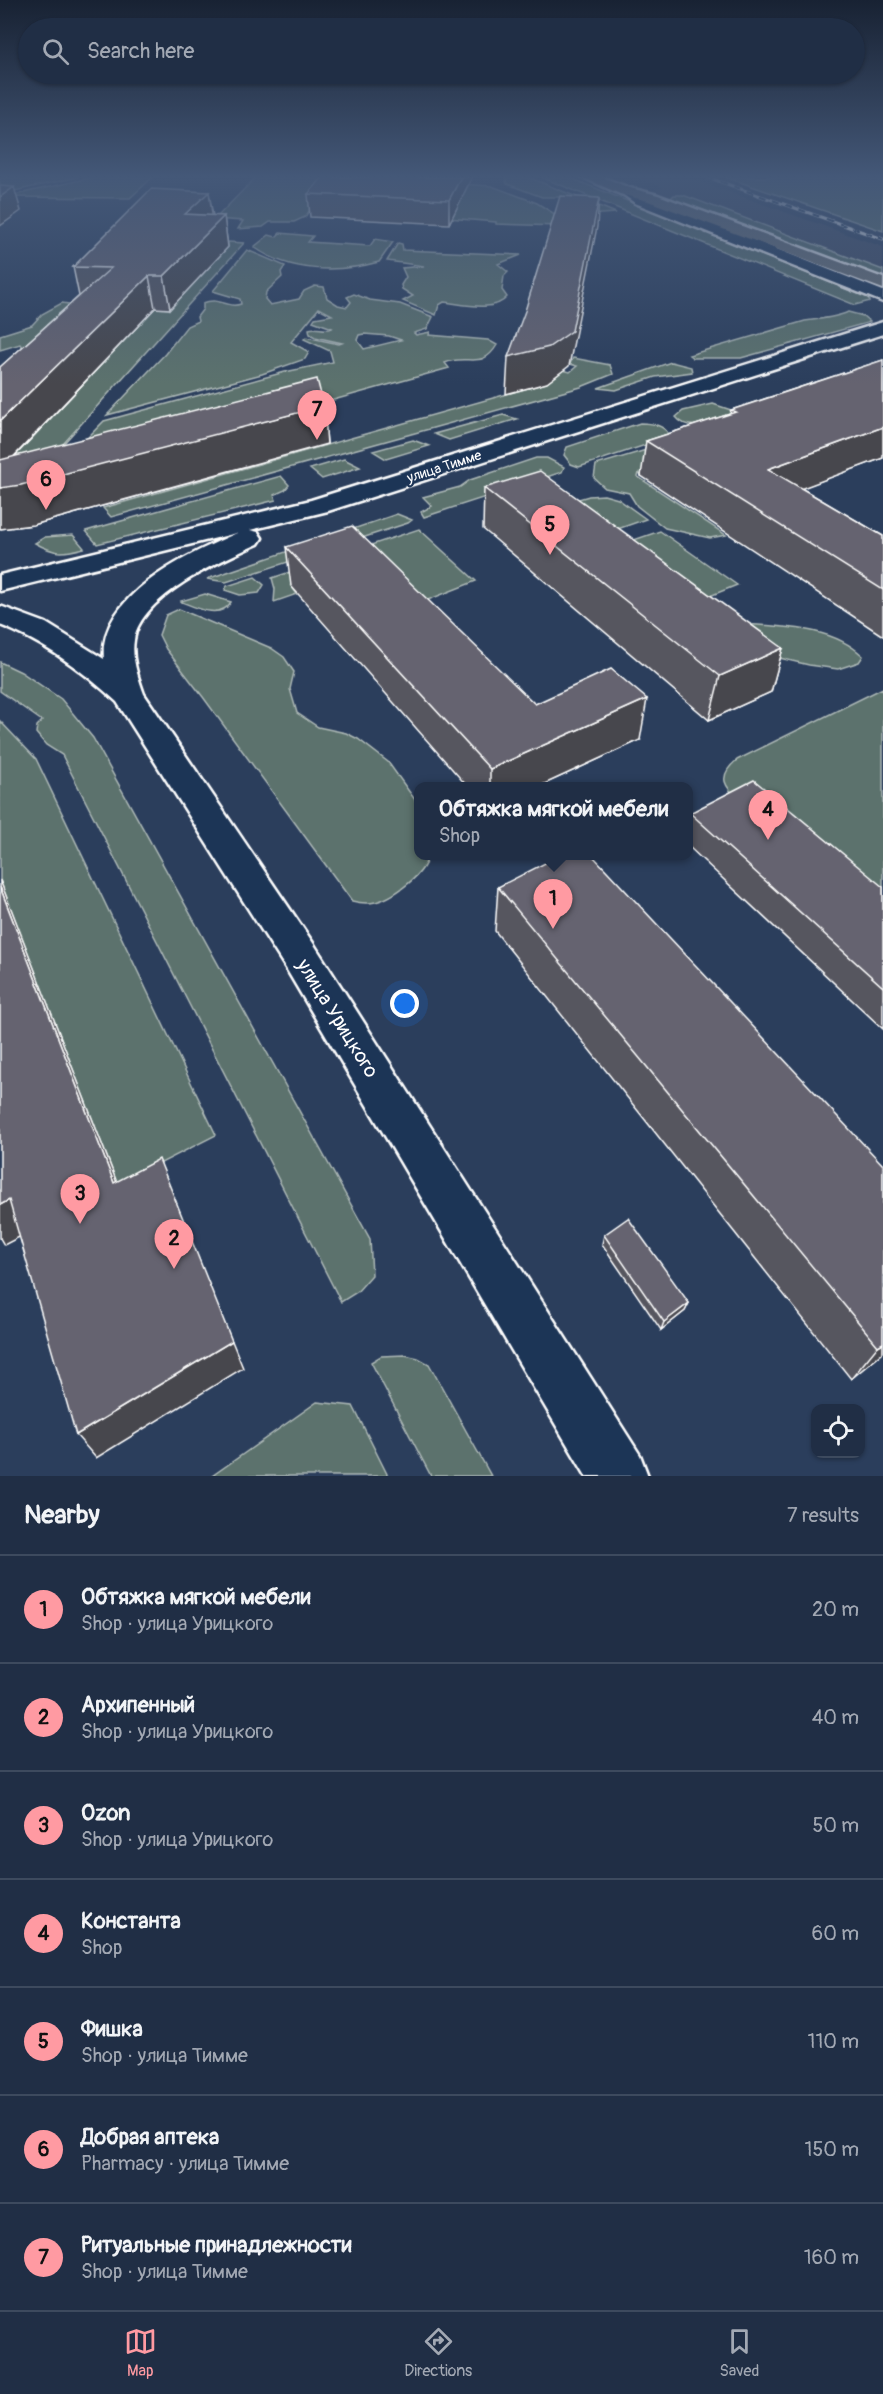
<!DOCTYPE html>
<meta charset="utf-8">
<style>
:root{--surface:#202e45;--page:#2d3a50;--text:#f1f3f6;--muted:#a2a8b3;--line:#3d4a5e;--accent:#ff9aa2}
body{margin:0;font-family:Pangolin,sans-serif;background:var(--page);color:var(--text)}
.controls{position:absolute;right:18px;bottom:18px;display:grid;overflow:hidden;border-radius:12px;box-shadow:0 2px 4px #0004}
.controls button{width:54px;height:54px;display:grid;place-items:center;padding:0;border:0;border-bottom:2px solid var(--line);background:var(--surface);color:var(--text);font:30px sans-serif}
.you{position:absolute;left:405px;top:1004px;width:21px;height:21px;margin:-15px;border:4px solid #fff;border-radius:50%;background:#1a73e8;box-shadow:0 0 0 9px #1a73e833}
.badge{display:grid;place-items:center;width:39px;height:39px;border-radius:50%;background:var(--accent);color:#111;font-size:20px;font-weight:700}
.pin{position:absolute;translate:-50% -50px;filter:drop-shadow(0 2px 3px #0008)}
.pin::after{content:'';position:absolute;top:32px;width:21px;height:18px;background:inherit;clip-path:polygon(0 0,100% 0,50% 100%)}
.popup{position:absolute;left:414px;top:782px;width:279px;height:78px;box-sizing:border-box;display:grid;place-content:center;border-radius:12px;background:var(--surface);filter:drop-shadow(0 2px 4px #0005);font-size:20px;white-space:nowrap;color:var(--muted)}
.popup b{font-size:22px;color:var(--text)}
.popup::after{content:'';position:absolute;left:50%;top:100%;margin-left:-12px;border:12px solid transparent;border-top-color:var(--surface)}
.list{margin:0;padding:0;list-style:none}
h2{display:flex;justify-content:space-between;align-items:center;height:78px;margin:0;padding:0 24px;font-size:26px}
h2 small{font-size:20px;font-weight:400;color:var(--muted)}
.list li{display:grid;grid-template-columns:39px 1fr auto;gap:18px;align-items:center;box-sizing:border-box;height:108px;padding:0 24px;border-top:2px solid var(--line)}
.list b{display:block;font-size:22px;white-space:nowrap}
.list p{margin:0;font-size:20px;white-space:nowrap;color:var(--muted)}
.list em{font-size:20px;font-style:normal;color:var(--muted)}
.icon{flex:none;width:33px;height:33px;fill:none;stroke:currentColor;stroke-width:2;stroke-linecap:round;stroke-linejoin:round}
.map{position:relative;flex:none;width:883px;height:1476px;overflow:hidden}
.search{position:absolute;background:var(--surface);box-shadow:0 2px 4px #0004;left:18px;right:18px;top:18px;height:66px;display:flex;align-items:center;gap:15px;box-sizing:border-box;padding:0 21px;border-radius:33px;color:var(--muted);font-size:22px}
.sheet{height:834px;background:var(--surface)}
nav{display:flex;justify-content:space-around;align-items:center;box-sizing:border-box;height:84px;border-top:2px solid var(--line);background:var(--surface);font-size:16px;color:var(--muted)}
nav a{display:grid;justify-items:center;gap:3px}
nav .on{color:var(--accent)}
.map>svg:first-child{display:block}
.built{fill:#3c4962}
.green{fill:#5b726d;stroke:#adb8b6;stroke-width:1.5;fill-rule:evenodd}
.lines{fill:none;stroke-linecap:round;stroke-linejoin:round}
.secondary-casing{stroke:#fff;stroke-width:5}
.primary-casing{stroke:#fff;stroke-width:5}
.secondary{fill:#1d3557;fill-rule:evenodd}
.primary{fill:#6b6f75;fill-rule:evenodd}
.rail-casing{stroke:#fff;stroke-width:3}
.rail{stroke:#1d3557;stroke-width:2;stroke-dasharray:7;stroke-linecap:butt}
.wall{fill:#57565f;stroke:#fff;stroke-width:1.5}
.shaded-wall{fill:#47464e;stroke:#fff;stroke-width:1.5}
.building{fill:#65646f;stroke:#fff;stroke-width:1.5}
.labels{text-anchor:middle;stroke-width:4.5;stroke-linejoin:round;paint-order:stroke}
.far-street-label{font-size:14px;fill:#fff;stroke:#1d3557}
.near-street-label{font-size:20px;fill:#fff;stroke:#1d3557}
</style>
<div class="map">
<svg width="883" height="1476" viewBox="0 0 883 1476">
<rect width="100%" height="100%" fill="#2b3e5c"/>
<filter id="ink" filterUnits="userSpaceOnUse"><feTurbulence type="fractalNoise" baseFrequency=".0167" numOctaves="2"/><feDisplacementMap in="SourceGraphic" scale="12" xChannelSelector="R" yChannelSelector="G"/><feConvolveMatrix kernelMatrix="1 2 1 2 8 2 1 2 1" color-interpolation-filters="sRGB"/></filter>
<g filter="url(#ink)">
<path class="built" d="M 635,177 L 687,177 L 883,247 L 883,270 L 683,195 L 674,195 L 671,198 L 654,190 L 663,187 Z"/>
<path class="green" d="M 0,177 L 79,177 L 0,194 Z
M 94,177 L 153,177 L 130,198 L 5,197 Z
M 256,177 L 344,177 L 492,186 L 537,203 L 553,213 L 584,221 L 560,226 L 496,224 L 496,222 L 312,207 L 305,217 L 294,222 L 270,222 L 263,227 L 238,229 L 243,221 L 215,219 Z
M 505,177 L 528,177 L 616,213 L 587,215 L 559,197 L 542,197 L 507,184 Z
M 541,177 L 568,177 L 868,298 L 870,301 L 855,305 Z
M 725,177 L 883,177 L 883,231 Z
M 674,195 L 683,195 L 883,270 L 883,278 L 675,200 L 671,198 Z
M 280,233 L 313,236 L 308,242 L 370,246 L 375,239 L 393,242 L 379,262 C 338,273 290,273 254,247 L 269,235 L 276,237 Z
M 194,240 L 244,243 L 37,473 L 0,450 L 19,451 L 155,308 L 170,309 Z
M 398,243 L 402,244 L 403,250 L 521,255 L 498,264 L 508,272 L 504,276 L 502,290 L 507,297 C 494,313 462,304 444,302 L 439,305 L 436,315 L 403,301 L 413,296 L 402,289 L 401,285 L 406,277 L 402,268 L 424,266 L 387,261 Z
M 247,250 L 285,266 L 281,272 L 282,277 L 266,292 L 265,299 L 270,305 L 299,299 L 304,291 L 315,286 L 324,287 L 327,298 L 338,305 L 347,307 L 351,302 L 347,297 L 354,294 L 370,300 L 400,304 L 433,317 L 427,329 L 414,333 L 416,335 L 430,332 L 429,335 L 488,340 L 497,345 C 482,371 466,353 445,363 L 449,368 L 330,401 L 317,395 L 48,478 L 104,421 L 285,372 L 333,362 L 330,351 L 304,339 L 306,337 L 339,344 L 342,343 L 315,337 L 310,334 L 309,329 C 317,326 325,332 332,328 L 313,321 L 315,318 L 332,315 L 319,308 L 291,342 L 309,352 L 305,359 L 262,374 L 107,415 L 165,354 L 187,326 L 198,321 L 197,317 L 203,309 L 203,303 C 220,296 226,309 241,304 L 240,299 L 213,291 ZM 364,334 L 389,336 L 401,340 L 364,349 L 357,340 L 359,335 Z
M 62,303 L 89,307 L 23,348 L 20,344 L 0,350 L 0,335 L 32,325 L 42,314 Z
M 848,312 L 863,316 L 870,322 L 741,358 L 693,358 L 689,355 L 805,321 C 818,319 836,318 848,312 Z
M 573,358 L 610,365 L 613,374 L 581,387 L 111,517 L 103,508 L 546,383 L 563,370 L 570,372 L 577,366 L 570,364 Z
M 671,362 L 691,367 L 692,372 L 655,377 L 616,390 L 598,388 Z
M 713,404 L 737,412 C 718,418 691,436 676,417 L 683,411 Z
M 503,415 L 517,419 L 449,440 L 434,434 Z
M 640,423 C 650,423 662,424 668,433 L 667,438 L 579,467 L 571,464 L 564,455 L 567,447 Z
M 413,440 L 429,446 L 386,459 L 373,451 Z
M 676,441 L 641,476 L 639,473 L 638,477 L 726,535 L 710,538 L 665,528 L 637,506 L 629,493 L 605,488 L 594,478 L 596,465 Z
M 536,458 L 547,458 L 564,467 L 562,472 L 424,517 L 421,512 L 432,506 L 423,497 L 460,487 L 470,480 Z
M 344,459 L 360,467 L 322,479 L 310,469 Z
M 281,476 L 289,485 L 285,490 L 274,495 L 276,500 L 97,544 L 86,531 Z
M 604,495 L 618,499 L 646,519 L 578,543 L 537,511 L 589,496 Z
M 397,514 L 412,520 L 408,523 L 226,582 L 207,579 Z
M 419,529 L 476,581 L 400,611 L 291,586 L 297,594 L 274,602 L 275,589 L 272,578 Z
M 660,531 L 737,585 L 668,613 L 593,554 Z
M 73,535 L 84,548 C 62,554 55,554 35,543 L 45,537 Z
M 255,577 L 264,585 L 259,593 L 240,595 L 225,590 L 227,586 Z
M 205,594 L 231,602 C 220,620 197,608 182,602 L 181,601 Z
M 179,609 L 271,648 L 284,657 L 294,672 L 290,689 L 297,713 L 318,727 L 346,733 L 358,739 L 388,762 L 418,804 L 418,856 L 428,856 C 424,876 387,904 366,903 C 361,903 356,902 352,901 L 203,697 L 166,649 L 159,635 L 166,615 Z
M 743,624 C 785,627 832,626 863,656 L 859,662 L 838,669 L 809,665 L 767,655 Z
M 0,662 L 21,672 L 61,699 L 93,738 L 370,1239 L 372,1275 L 357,1292 L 341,1302 L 62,755 L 46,745 L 36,733 L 37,726 L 42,721 L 0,691 Z
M 883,688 L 883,894 L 741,802 C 725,787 716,777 737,760 Z
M 0,721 L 36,759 L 216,1135 L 118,1185 L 0,881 Z
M 405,1355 L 418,1358 L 429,1364 L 491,1476 L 431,1476 L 371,1362 L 381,1356 Z
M 317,1402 L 353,1406 L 388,1476 L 212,1476 Z"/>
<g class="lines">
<defs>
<path id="secondary" d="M 625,187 L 645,197 L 883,291 L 883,302 L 635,203 L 618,191 Z
M 883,322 L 883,334 L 328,511 L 250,530 L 258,532 L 262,538 L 258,544 C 222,560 140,596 134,640 C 131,658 138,677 144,694 L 315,946 L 640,1455 L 648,1476 L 586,1476 L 287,970 L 117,702 C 82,670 44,642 0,625 L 0,606 L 46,623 L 104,659 C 98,595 189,554 237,533 L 0,591 L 0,575 L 311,500 Z"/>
<path id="primary" d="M 582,177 L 602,177 L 630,188 L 658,195 L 883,278 L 883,289 L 648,201 L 620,194 Z"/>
</defs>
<use href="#secondary" class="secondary-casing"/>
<use href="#primary" class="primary-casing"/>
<use href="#secondary" class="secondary"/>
<use href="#primary" class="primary"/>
<defs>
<path id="rail" d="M 707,177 L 883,239"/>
</defs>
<use href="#rail" class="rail-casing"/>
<use href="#rail" class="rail"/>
</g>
<path class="wall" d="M 472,177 L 449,224 L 310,217 L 308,194 Z
M 209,192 L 213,216 L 224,216 L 228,247 L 170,309 L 155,308 L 15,456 L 324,406 L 327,444 L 33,525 L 0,529 L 0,367 L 79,296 L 73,267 Z
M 883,360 L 883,458 L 801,488 L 883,536 L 883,636 L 641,476 L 646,441 L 730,414 L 731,410 Z
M 484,488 L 783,648 L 771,692 L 709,720 L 483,529 Z
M 286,547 L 535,704 L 640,740 L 540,786 L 467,786 L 291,586 Z
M 690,813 L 883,887 L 883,1029 L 688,846 L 688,823 Z
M 498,887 L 883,1165 L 883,1352 L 851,1379 L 495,931 Z
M 604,1235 L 689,1303 L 685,1311 L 661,1330 L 602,1244 Z"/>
<path class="shaded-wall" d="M 461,177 L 472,177 L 449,224 L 449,200 Z
M 14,187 L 21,211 L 0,226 L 0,197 Z
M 209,192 L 213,221 L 185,214 Z
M 599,198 L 597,227 L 569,366 L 547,383 L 506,394 L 508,357 Z
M 224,216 L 228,247 L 170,309 L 164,276 Z
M 149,276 L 155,308 L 0,471 L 0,421 Z
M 324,406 L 327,444 L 33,525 L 0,529 L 0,488 Z
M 883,427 L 883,458 L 760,504 L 768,469 Z
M 783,648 L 771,692 L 709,720 L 720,676 Z
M 647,699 L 640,740 L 540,786 L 490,786 L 490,769 Z
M 0,880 L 129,1214 L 114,1183 L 0,887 Z
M 9,1200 L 29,1232 L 4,1245 L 0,1238 L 0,1205 Z
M 689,1303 L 685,1311 L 661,1330 L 664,1322 Z
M 232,1341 L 243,1368 L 96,1458 L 76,1435 Z
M 883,1343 L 883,1352 L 851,1379 L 878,1346 Z"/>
<path class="building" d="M 323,177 L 461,177 L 449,200 L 308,194 Z
M 0,186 L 14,187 L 0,197 Z
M 151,189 L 209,192 L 185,214 L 224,216 L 164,276 L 149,276 L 0,421 L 0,367 L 111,268 L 73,267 Z
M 560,196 L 599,198 L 572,331 L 549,347 L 508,357 L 525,311 Z
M 883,360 L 883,427 L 768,469 L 883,536 L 883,590 L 646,441 L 736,412 L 731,410 Z
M 317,379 L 324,406 L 21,485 L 0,488 L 0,460 Z
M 540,471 L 783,648 L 720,676 L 484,488 Z
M 352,526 L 535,704 L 611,669 L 647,699 L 490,769 L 286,547 Z
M 754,780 L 883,887 L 883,987 L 690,813 Z
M 561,855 L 592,855 L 883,1165 L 883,1343 L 878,1346 L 498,887 Z
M 0,887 L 114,1183 L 159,1159 L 232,1341 L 76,1435 L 9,1200 L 0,1205 Z
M 628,1218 L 689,1303 L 664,1322 L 604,1235 Z"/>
</g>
<linearGradient id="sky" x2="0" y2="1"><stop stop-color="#182233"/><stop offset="0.46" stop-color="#445878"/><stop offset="1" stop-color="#445878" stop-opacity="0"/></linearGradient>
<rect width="883" height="384" fill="url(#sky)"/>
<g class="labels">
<g class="far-street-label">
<text transform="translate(444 466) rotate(-18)" y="5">улица Тимме</text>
</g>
<g class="near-street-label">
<text transform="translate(338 1018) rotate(58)" y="7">улица Урицкого</text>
</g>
</g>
</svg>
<div class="controls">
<button><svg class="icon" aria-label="locate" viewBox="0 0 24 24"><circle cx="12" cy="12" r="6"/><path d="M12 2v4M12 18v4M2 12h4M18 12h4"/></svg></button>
</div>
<div class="you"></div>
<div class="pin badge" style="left:553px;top:929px">1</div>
<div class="popup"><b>Обтяжка мягкой мебели</b>Shop</div>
<div class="pin badge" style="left:174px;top:1269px">2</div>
<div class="pin badge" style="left:80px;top:1224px">3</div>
<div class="pin badge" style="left:768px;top:840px">4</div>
<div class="pin badge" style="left:550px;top:555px">5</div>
<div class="pin badge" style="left:46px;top:510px">6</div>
<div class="pin badge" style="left:317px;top:440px">7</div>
<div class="search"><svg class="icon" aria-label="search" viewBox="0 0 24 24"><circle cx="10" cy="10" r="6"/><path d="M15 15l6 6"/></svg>Search here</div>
</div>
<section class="sheet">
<h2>Nearby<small>7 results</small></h2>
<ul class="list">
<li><span class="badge">1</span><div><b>Обтяжка мягкой мебели</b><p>Shop · улица Урицкого</p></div><em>20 m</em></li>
<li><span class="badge">2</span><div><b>Архипенный</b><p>Shop · улица Урицкого</p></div><em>40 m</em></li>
<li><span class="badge">3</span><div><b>Ozon</b><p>Shop · улица Урицкого</p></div><em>50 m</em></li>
<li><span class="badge">4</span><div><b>Константа</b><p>Shop</p></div><em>60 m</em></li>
<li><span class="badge">5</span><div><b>Фишка</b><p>Shop · улица Тимме</p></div><em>110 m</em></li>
<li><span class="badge">6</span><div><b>Добрая аптека</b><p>Pharmacy · улица Тимме</p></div><em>150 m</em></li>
<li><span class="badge">7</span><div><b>Ритуальные принадлежности</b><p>Shop · улица Тимме</p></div><em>160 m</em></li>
</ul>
</section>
<nav>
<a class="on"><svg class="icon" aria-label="map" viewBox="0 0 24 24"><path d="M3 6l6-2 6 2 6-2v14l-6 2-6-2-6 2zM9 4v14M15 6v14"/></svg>Map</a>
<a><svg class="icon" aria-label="directions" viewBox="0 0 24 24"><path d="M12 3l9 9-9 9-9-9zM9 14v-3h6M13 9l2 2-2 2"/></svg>Directions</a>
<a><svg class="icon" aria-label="saved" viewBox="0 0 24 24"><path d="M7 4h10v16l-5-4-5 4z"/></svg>Saved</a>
</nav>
